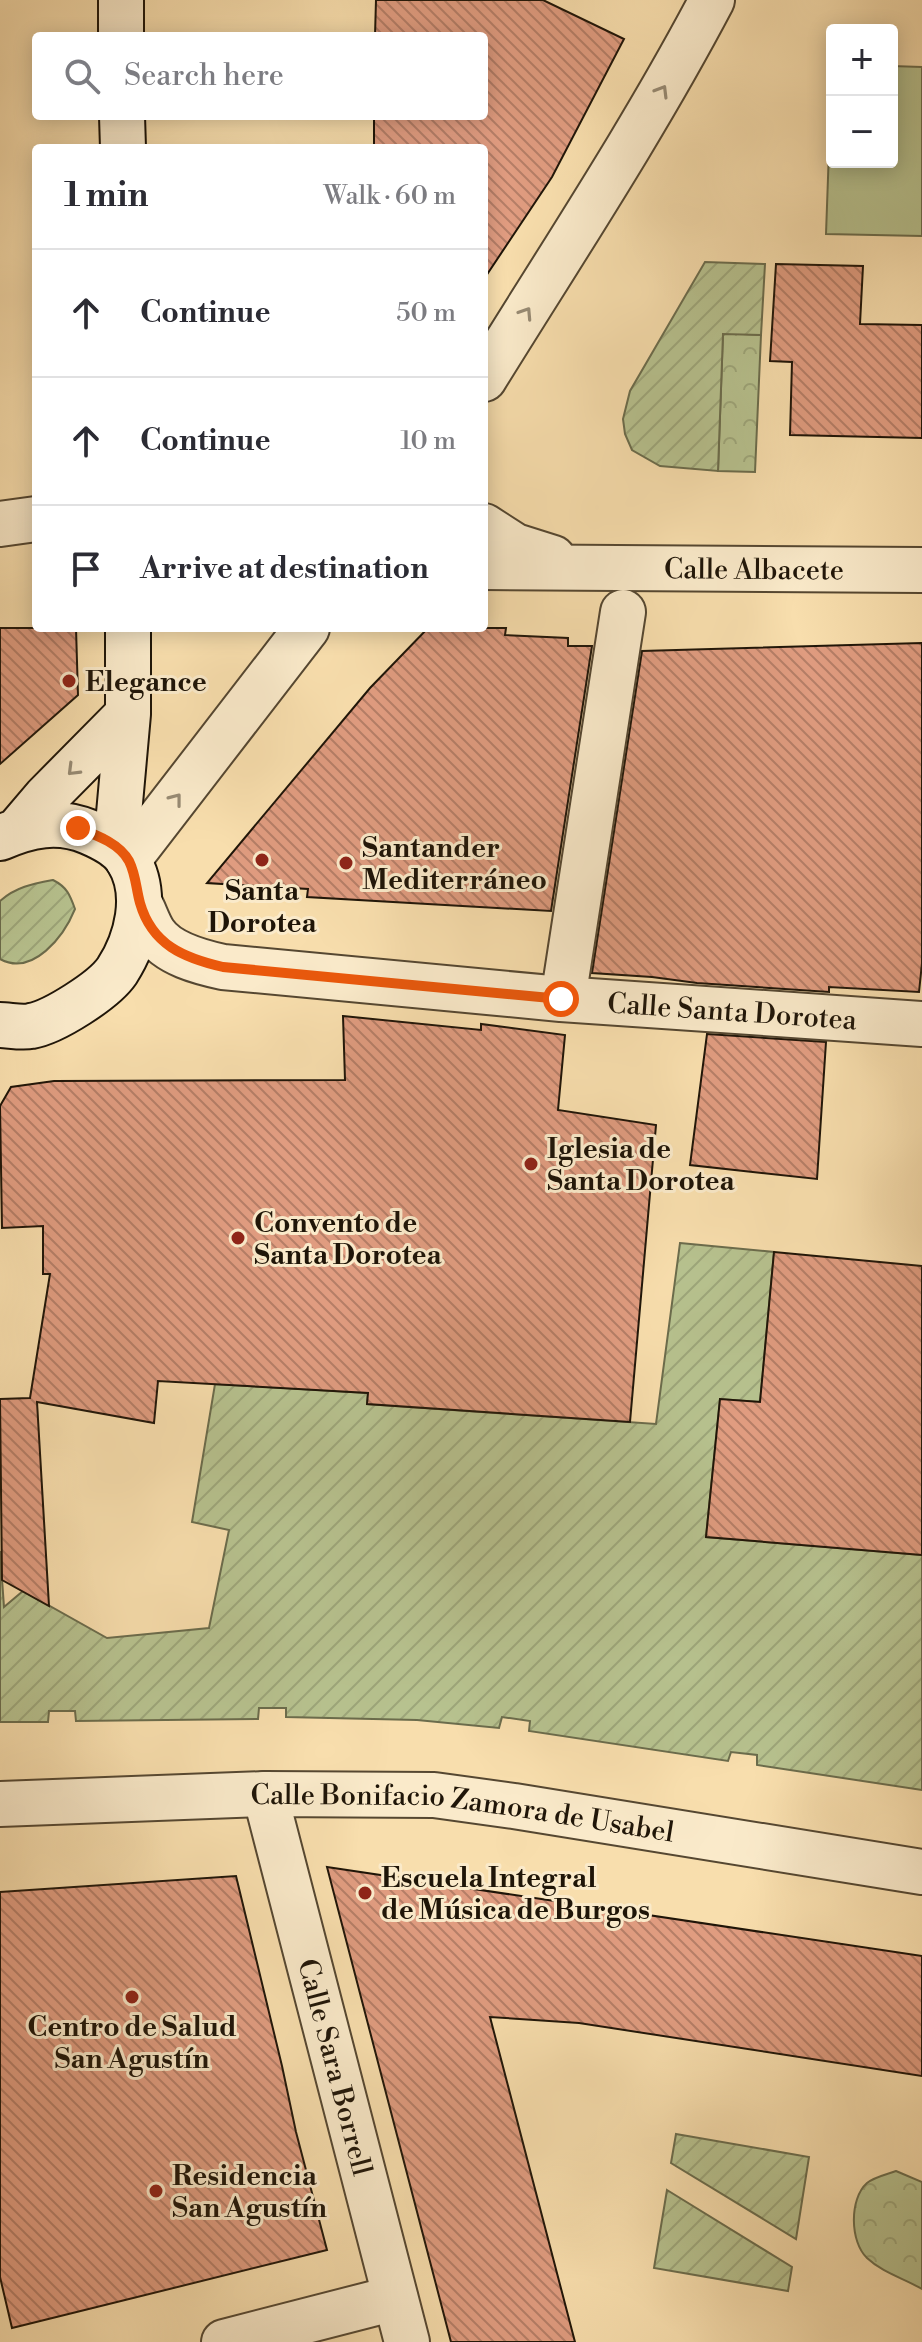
<!DOCTYPE html>
<meta charset="utf-8">
<style>
:root{--surface:#fff;--page:#f7f7f7;--text:#2b2b33;--muted:#7c7c81;--line:#e1e1e2}
body{margin:0;font-family:"Libre Bodoni",serif;background:var(--page);color:var(--text)}
.controls{position:absolute;right:24px;top:24px;display:grid;overflow:hidden;border-radius:8px;box-shadow:0 4px 20px #0003}
.controls button{width:72px;height:72px;display:grid;place-items:center;padding:0;border:0;border-bottom:2px solid var(--line);background:var(--surface);color:var(--text);font:40px sans-serif}
.stop{position:absolute;width:24px;height:24px;margin:-18px;border:6px solid #ea580c;border-radius:50%;background:#fff}
.stop.end{background:#ea580c;border-color:#fff;box-shadow:0 2px 8px #0008}
.list{margin:0;padding:0;list-style:none}
h2{display:flex;justify-content:space-between;align-items:center;height:104px;margin:0;padding:0 32px;font-size:34px}
h2 small{font-size:26px;font-weight:400;color:var(--muted)}
.list li{display:grid;grid-template-columns:52px 1fr auto;gap:24px;align-items:center;box-sizing:border-box;height:128px;padding:0 32px;border-top:2px solid var(--line)}
.list b{display:block;font-size:30px;white-space:nowrap}
.list em{font-size:26px;font-style:normal;color:var(--muted)}
.icon{flex:none;width:44px;height:44px;fill:none;stroke:currentColor;stroke-width:2;stroke-linecap:round;stroke-linejoin:round}
.map{position:relative;flex:none;width:922px;height:2342px;overflow:hidden}
.search{position:absolute;background:var(--surface);box-shadow:0 4px 20px #0003;left:32px;top:32px;width:456px;height:88px;display:flex;align-items:center;gap:20px;box-sizing:border-box;padding:0 28px;border-radius:8px;color:var(--muted);font-size:30px}
.panel{position:absolute;background:var(--surface);box-shadow:0 4px 20px #0003;left:32px;top:144px;width:456px;height:488px;border-radius:8px}
.map>svg:first-child{display:block}
.forest{fill:url(#forest-crowns);stroke:#6b6c4c;stroke-width:2}
.garden{fill:url(#garden-furrows);stroke:#6b6c4c;stroke-width:2}
.pitch{fill:#b7c28f;stroke:#6b6c4c;stroke-width:2}
.building{fill:url(#building-back-hatch);stroke:#1f1508;stroke-width:2}
.lines{fill:none;stroke-linecap:round;stroke-linejoin:round}
.street-casing{stroke:#554731;stroke-width:48}
.secondary-casing{stroke:#1f1508;stroke-width:48}
.street{stroke:#faeaca;stroke-width:44}
.secondary{stroke:#faeaca;stroke-width:44}
.oneway{stroke:#978a73}
.route{stroke:#ea580c;stroke-width:10}
.poi-dot{fill:#8f2418;stroke:#faeaca;stroke-width:3}
.labels{text-anchor:middle;stroke-width:6;stroke-linejoin:round;paint-order:stroke}
.street-label{font-size:28px;fill:#1f1508;stroke:#faeaca}
.poi-label{font-size:28px;font-weight:bold;fill:#1f1508;stroke:#faeaca;text-anchor:start}
</style>
<div class="map">
<svg width="922" height="2342" viewBox="0 0 922 2342">
<defs>
<pattern id="forest-crowns" width="20" height="18" patternUnits="userSpaceOnUse" patternTransform="scale(2)"><rect width="20" height="18" fill="#b7c28f"/><path d="M2 6a3 3 0 1 1 6 0M12 15a3 3 0 1 1 6 0" fill="none" stroke="#9da67a"/></pattern>
<pattern id="garden-furrows" width="10" height="10" patternUnits="userSpaceOnUse" patternTransform="scale(2)"><rect width="10" height="10" fill="#b7c28f"/><path d="M-1 1l2-2M0 10L10 0M9 11l2-2" fill="none" stroke="#9da67a"/></pattern>
<pattern id="building-back-hatch" width="6" height="6" patternUnits="userSpaceOnUse" patternTransform="scale(2)"><rect width="6" height="6" fill="#e09c80"/><path d="M-1 5l2 2M0 0l6 6M5-1l2 2" fill="none" stroke="#b57e67"/></pattern>
</defs>
<rect width="100%" height="100%" fill="#f8dead"/>
<filter id="stains"><feTurbulence type="fractalNoise" baseFrequency=".0025" numOctaves="4"/><feColorMatrix values="0 0 0 0 .2 0 0 0 0 .09 0 0 0 0 .02 0 0 0 .5 -.17"/></filter>
<radialGradient id="worn" r=".72"><stop offset=".6" stop-color="#630" stop-opacity="0"/><stop offset="1" stop-color="#630" stop-opacity=".3"/></radialGradient>
<path class="forest" d="M 723,333 L 761,335 L 755,472 L 718,471 Z
M 896,2171 L 922,2182 L 922,2289 C 903,2278 883,2273 867,2258 C 850,2242 849,2199 867,2183 C 874,2177 888,2174 896,2171 Z"/>
<path class="garden" d="M 705,262 L 765,264 L 761,335 L 723,334 L 718,471 L 660,466 L 632,450 L 625,434 L 623,419 L 630,391 Z
M 53,880 C 67,887 70,895 75,909 C 64,936 33,977 0,959 L 0,901 C 16,887 32,884 53,880 Z
M 680,1243 L 774,1252 L 760,1402 L 720,1399 L 706,1537 L 922,1555 L 922,1790 L 757,1765 L 757,1755 L 731,1752 L 728,1761 L 529,1731 L 530,1721 L 502,1717 L 499,1728 L 417,1720 L 286,1717 L 286,1708 L 259,1708 L 258,1719 L 76,1721 L 75,1711 L 49,1711 L 48,1722 L 0,1722 L 0,1551 L 4,1607 L 23,1591 L 107,1638 L 209,1628 L 229,1530 L 192,1522 L 215,1384 L 368,1393 L 367,1404 L 656,1424 Z
M 676,2134 L 809,2157 L 796,2239 L 671,2163 Z
M 667,2190 L 792,2267 L 788,2291 L 654,2268 Z"/>
<path class="pitch" d="M 832,66 L 832,162 L 892,162 L 892,66 L 922,67 L 922,236 L 826,234 Z"/>
<path class="building" d="M 376,0 L 543,0 L 624,39 L 552,177 L 484,279 L 484,148 L 374,148 L 374,116 L 484,116 L 484,36 L 375,36 Z
M 776,264 L 863,266 L 860,324 L 922,325 L 922,438 L 790,435 L 792,362 L 770,361 Z
M 0,628 L 76,628 L 78,695 L 0,764 Z
M 428,628 L 506,628 L 505,635 L 568,638 L 568,646 L 592,646 L 551,911 L 307,897 L 308,889 L 207,883 L 370,688 Z
M 922,643 L 922,963 L 919,992 L 829,987 L 829,992 L 697,983 L 652,977 L 592,973 L 642,651 Z
M 343,1016 L 481,1030 L 481,1024 L 565,1035 L 558,1110 L 656,1125 L 630,1422 L 367,1404 L 368,1393 L 158,1381 L 154,1423 L 37,1402 L 49,1606 L 2,1580 L 0,1399 L 30,1398 L 50,1274 L 43,1274 L 43,1226 L 2,1228 L 0,1106 L 11,1087 L 54,1081 L 345,1080 Z
M 707,1034 L 826,1042 L 817,1179 L 690,1165 Z
M 774,1252 L 922,1266 L 922,1555 L 706,1537 L 720,1399 L 760,1402 Z
M 327,1867 L 922,1956 L 922,2076 L 579,2023 L 490,2017 L 575,2342 L 451,2342 Z
M 236,1876 L 282,2066 L 296,2132 L 327,2250 L 12,2328 L 0,2277 L 0,1892 Z"/>
<g class="lines">
<defs>
<g id="street">
<path d="M 484,379 C 562,253 643,131 712,0"/>
<path d="M 0,524 L 36,519"/>
<path d="M 484,526 L 515,546 L 553,558"/>
<path id="s1" d="M 484,567 L 922,570"/>
<path d="M 128,860 L 307,628"/>
<path id="s2" d="M 140,904 C 145,913 148,924 154,933 C 168,954 200,962 223,967 L 561,999 L 922,1024"/>
<path d="M 566,980 L 623,612"/>
<path id="s3" d="M 265,1794 L 407,2342"/>
<path id="s4" d="M 0,1804 L 265,1794 L 434,1795 L 514,1806 L 922,1872"/>
<path d="M 224,2342 L 395,2298"/>
</g>
<path id="secondary" d="M 121,0 L 121,36
M 122,116 L 123,148
M 18,830 L 46,797 L 128,714
M 0,838 C 29,825 58,819 89,832 C 103,838 120,846 128,860 C 149,894 137,940 117,971 C 104,990 54,1022 31,1026 C 21,1028 9,1025 0,1025
M 116,847 L 128,714 L 128,628"/>
</defs>
<use href="#street" class="street-casing"/>
<use href="#secondary" class="secondary-casing"/>
<use href="#street" class="street"/>
<use href="#secondary" class="secondary"/>
</g>
<defs><path id="oneway-chevron" d="M-2-3.5L2.5 0L-2 3.5" fill="none" stroke-width="1.6" stroke-linecap="round" stroke-linejoin="round" transform="scale(2)"/></defs>
<g class="oneway">
<use href="#oneway-chevron" transform="translate(662 91) rotate(-59)"/>
<use href="#oneway-chevron" transform="translate(526 313) rotate(-57)"/>
<use href="#oneway-chevron" transform="translate(73 770) rotate(135)"/>
<use href="#oneway-chevron" transform="translate(176 799) rotate(-52)"/>
</g>
<g class="lines">
<path class="route" d="M 78,828 C 96,835 119,843 129,861 C 136,875 136,889 140,903 C 152,945 184,958 223,967 L 561,999"/>
</g>
<g class="poi-dot">
<circle cx="69" cy="681" r="8"/>
<circle cx="262" cy="860" r="8"/>
<circle cx="346" cy="863" r="8"/>
<circle cx="531" cy="1164" r="8"/>
<circle cx="238" cy="1238" r="8"/>
<circle cx="365" cy="1893" r="8"/>
<circle cx="132" cy="1997" r="8"/>
<circle cx="156" cy="2191" r="8"/>
</g>
<g class="labels">
<g class="street-label">
<text dy="10" stroke="none"><textPath href="#s1" startOffset="270">Calle Albacete</textPath></text>
<text dy="10" stroke="none"><textPath href="#s2" startOffset="622">Calle Santa Dorotea</textPath></text>
<text dy="10" stroke="none"><textPath href="#s4" startOffset="464">Calle Bonifacio Zamora de Usabel</textPath></text>
<text dy="10" stroke="none"><textPath href="#s3" startOffset="282">Calle Sara Borrell</textPath></text>
</g>
<g class="poi-label">
<text x="85" y="691">Elegance</text>
<text x="362" y="857">Santander<tspan x="362" dy="32">Mediterráneo</tspan></text>
<text x="262" y="900" text-anchor="middle">Santa<tspan x="262" dy="32">Dorotea</tspan></text>
<text x="547" y="1158">Iglesia de<tspan x="547" dy="32">Santa Dorotea</tspan></text>
<text x="254" y="1232">Convento de<tspan x="254" dy="32">Santa Dorotea</tspan></text>
<text x="381" y="1887">Escuela Integral<tspan x="381" dy="32">de Música de Burgos</tspan></text>
<text x="132" y="2036" text-anchor="middle">Centro de Salud<tspan x="132" dy="32">San Agustín</tspan></text>
<text x="172" y="2185">Residencia<tspan x="172" dy="32">San Agustín</tspan></text>
</g>
</g>
<rect width="100%" height="100%" filter="url(#stains)"/>
<rect width="100%" height="100%" fill="url(#worn)"/>
</svg>
<div class="controls">
<button>+</button>
<button>−</button>
</div>
<div class="stop" style="left:561px;top:999px"></div>
<div class="stop end" style="left:78px;top:828px"></div>
<div class="search"><svg class="icon" aria-label="search" viewBox="0 0 24 24"><circle cx="10" cy="10" r="6"/><path d="M15 15l6 6"/></svg>Search here</div>
<section class="panel">
<h2>1 min<small>Walk · 60 m</small></h2>
<ul class="list">
<li><svg class="icon" aria-label="ahead" viewBox="0 0 24 24"><path d="M12 20V5M6 11l6-6 6 6"/></svg><div><b>Continue</b></div><em>50 m</em></li>
<li><svg class="icon" aria-label="ahead" viewBox="0 0 24 24"><path d="M12 20V5M6 11l6-6 6 6"/></svg><div><b>Continue</b></div><em>10 m</em></li>
<li><svg class="icon" aria-label="arrive" viewBox="0 0 24 24"><path d="M6 21V4h12l-3 4 3 4H6"/></svg><div><b>Arrive at destination</b></div></li>
</ul>
</section>
</div>
